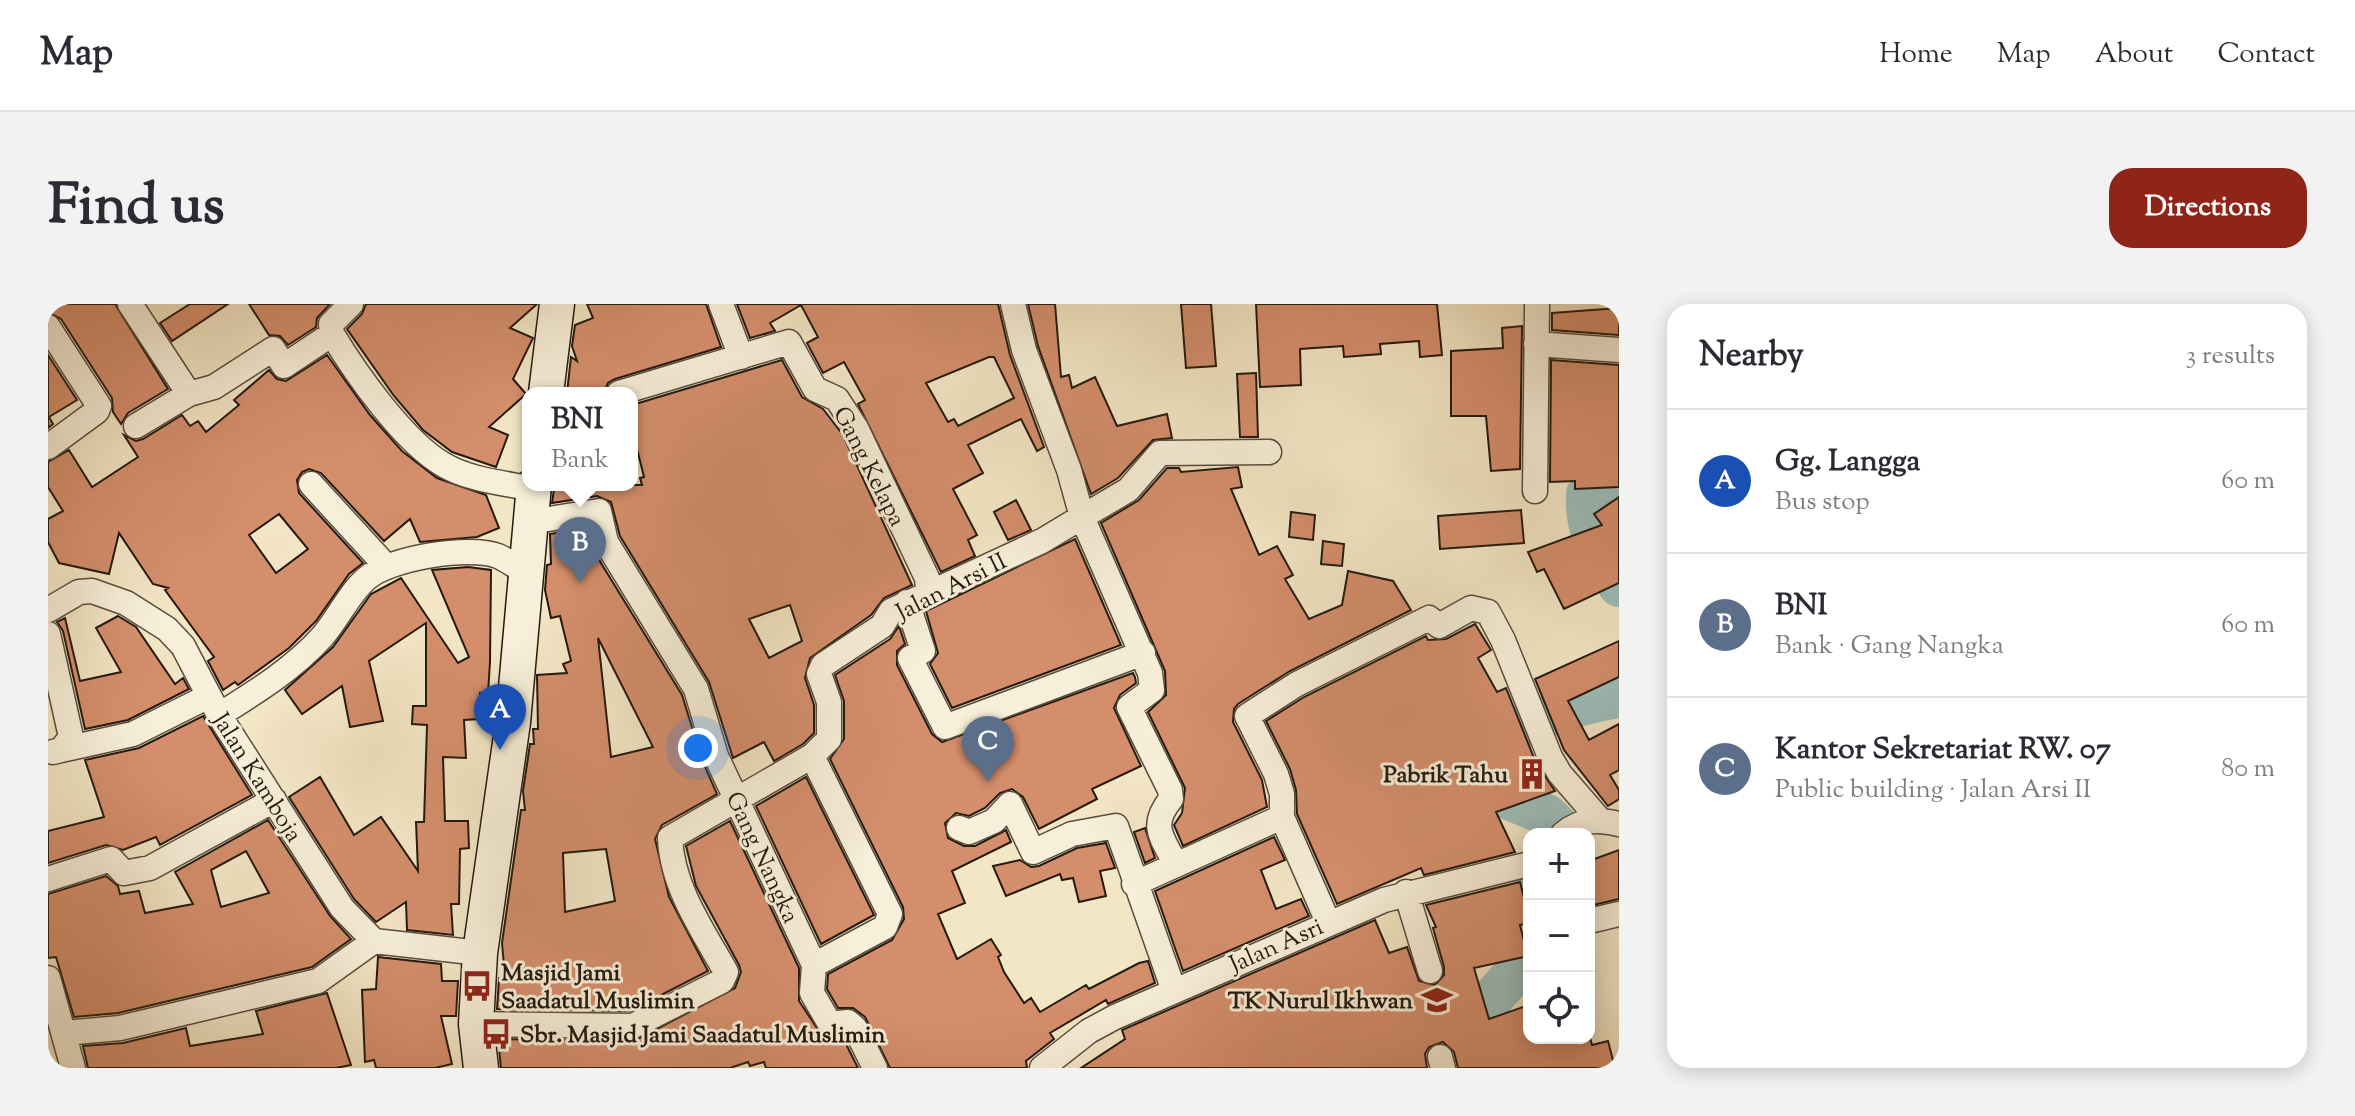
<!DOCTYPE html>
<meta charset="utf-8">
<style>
:root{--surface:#fff;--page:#f2f2f3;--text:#2b2b33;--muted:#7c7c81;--line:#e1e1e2;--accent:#8f2418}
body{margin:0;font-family:"Sorts Mill Goudy",serif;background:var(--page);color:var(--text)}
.controls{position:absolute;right:24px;bottom:24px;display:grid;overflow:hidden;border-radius:16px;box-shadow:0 4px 20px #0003}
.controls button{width:72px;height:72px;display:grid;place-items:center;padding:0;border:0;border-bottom:2px solid var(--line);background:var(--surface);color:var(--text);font:40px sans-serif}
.you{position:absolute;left:650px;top:444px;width:28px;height:28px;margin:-20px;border:6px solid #fff;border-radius:50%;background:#1a73e8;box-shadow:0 0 0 12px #1a73e833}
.badge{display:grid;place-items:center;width:52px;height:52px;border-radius:50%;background:var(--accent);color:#fff;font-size:26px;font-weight:700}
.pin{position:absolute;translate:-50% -66px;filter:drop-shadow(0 2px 4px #0008)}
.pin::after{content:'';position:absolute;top:42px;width:28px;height:24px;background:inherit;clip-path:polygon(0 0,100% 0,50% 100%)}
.popup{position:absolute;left:474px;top:83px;width:116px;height:104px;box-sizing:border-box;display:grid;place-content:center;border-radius:16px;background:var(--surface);filter:drop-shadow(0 2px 6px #0005);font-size:26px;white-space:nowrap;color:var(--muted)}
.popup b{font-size:30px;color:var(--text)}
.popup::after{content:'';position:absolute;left:50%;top:100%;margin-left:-16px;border:16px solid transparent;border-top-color:var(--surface)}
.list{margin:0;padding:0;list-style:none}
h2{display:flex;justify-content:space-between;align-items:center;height:104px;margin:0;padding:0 32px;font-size:34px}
h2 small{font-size:26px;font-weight:400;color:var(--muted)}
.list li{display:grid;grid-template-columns:52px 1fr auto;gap:24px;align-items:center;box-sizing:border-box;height:144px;padding:0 32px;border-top:2px solid var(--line)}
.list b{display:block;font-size:30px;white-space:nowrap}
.list p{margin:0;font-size:26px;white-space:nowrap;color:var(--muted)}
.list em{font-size:26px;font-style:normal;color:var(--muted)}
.icon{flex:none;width:44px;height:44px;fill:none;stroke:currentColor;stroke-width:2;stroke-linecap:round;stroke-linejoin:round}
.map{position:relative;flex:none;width:1571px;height:764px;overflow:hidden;border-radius:24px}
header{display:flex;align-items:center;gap:48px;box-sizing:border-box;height:112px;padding:0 40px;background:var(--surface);border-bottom:2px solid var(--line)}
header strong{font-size:38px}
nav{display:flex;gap:44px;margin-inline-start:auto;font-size:28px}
.intro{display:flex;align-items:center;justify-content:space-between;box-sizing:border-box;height:192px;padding:0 48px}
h1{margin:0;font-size:56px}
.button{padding:20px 36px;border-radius:24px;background:var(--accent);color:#fff;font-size:28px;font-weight:700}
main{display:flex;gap:48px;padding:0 48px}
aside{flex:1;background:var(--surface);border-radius:24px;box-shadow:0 4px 20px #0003}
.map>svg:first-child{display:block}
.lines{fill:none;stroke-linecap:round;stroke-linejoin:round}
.river{stroke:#9dbebb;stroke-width:42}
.building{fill:#d48e6c;stroke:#24190f;stroke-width:2;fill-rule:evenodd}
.street-casing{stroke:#584c3c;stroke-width:27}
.secondary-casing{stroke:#24190f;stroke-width:37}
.street{stroke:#f7efd9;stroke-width:24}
.secondary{stroke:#f7efd9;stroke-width:34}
.labels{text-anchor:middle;stroke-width:6;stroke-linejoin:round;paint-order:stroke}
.street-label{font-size:24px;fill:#24190f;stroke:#f7efd9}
.poi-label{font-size:24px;font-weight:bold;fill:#24190f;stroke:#f7efd9;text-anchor:end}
</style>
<header>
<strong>Map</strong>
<nav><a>Home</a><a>Map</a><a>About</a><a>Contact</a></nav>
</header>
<div class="intro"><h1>Find us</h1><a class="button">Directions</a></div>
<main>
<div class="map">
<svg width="1571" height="764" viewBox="0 0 1571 764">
<rect width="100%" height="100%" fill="#f3e6c5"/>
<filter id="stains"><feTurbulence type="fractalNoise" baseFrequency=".0025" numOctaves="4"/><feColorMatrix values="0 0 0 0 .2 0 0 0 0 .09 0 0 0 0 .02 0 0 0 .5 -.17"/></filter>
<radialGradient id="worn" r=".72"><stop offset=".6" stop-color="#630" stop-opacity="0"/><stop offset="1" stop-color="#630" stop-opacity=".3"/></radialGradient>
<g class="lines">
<path class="river" d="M 1571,172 L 1558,174 L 1539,190 C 1537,227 1552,251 1571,282
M 1518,530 L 1499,511 L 1442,487 L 1435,469 L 1442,441 C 1483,416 1524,400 1571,393
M 1481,594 L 1481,595
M 1436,764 C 1420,703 1448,695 1481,652"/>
</g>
<path class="building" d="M 0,0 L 67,0 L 120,85 L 80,109 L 73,120 L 65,108 L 64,94 L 13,15 L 0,8 Z
M 142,0 L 180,0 L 124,37 L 112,19 Z
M 201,0 L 282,0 L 269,14 L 268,23 L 240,41 L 232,32 L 221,31 Z
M 318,0 L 489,0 L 462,24 L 485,34 L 465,75 L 478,90 L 441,123 L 460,131 L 448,163 L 404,148 L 375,126 L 346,92 L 299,25 L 314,10 Z
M 539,0 L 658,0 L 673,43 L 567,75 L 560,79 L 556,89 L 519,89 L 523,53 L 529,57 L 524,42 L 527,21 L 545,14 Z
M 689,0 L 950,0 L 962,51 L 996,143 L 989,147 L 973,115 L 920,141 L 935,169 L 905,185 L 929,231 L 920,236 L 927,252 L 893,268 L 810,100 L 817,96 L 796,58 L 775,69 L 759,39 L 770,33 L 753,1 L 722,19 L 727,27 L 702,34 ZM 941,53 L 946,53 L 966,94 L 910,122 L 906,115 L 900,118 L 878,79 Z
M 980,0 L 1007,0 L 1013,73 L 1021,71 L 1024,84 L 1047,73 L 1069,122 L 1119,110 L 1124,134 L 1105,136 L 1070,174 L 1043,190 L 990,42 Z
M 1133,0 L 1163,0 L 1168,62 L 1138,64 Z
M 1208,0 L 1389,0 L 1394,51 L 1372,53 L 1371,37 L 1332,40 L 1333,50 L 1296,53 L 1295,42 L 1252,45 L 1253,81 L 1212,83 Z
M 1571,4 L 1571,31 L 1504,26 L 1504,9 Z
M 1474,22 L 1472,165 L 1443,167 L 1438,112 L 1403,112 L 1403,47 L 1455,44 L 1454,24 Z
M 0,51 L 29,96 L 1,113 L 5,120 L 0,124 Z
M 279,51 L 322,111 L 354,147 L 389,174 L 438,191 L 451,224 L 429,233 L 372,238 L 362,215 L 336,237 L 273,169 L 261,165 L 254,168 L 249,176 L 251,189 L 315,259 L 301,270 L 268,317 L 241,344 L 190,381 L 187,378 L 175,386 L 160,357 L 166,353 L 117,286 L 120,284 L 105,280 L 71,229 L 61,270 L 11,259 L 0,238 L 0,215 L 15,207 L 0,183 L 0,158 L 21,146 L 44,183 L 90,153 L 76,131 L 88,137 L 95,135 L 134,111 L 142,122 L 150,117 L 158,128 L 191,101 L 186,96 L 221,66 L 229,75 L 238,77 ZM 231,210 L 260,245 L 228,269 L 201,231 Z
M 734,56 L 754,93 L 775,105 L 795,131 L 864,281 L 836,294 L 823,311 L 762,354 L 757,374 L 766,401 L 766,429 L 755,440 L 726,457 L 716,438 L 685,454 L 661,378 L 572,232 L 563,198 L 549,192 L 504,199 L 506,185 L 520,181 L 524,186 L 541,181 L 594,181 L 592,174 L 596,173 L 584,125 L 584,101 ZM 742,301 L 754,337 L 721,354 L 701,315 Z
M 1503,56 L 1571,61 L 1571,183 L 1527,185 L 1527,177 L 1502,178 Z
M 1208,69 L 1210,133 L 1192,133 L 1189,70 Z
M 1190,163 L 1194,183 L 1183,185 L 1211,251 L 1229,242 L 1245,271 L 1237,275 L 1261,315 L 1294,301 L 1300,267 L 1345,277 L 1363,306 L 1242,367 L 1190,400 L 1186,405 L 1185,418 L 1214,476 L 1219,503 L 1135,542 L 1126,521 L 1134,509 L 1137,484 L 1100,408 L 1118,391 L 1117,367 L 1053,219 L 1091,196 L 1119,164 L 1131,164 L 1133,168 Z
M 1571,193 L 1571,279 L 1516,305 L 1496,265 L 1489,268 L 1480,248 L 1554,221 L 1546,210 Z
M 968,196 L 983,226 L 960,236 L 946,208 Z
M 1473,206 L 1476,239 L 1392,245 L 1390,212 Z
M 1243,208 L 1267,211 L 1265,236 L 1241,233 Z
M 539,224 L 545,246 L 634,391 L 654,456 L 669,490 L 614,521 L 607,535 L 621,593 L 660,667 L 582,707 L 449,705 L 451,674 L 457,673 L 454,639 L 473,506 L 477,506 L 475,487 L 482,440 L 486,440 L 485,425 L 490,425 L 489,371 L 519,369 L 515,360 L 523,357 L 512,312 L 503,314 L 497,286 L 499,261 L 503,260 L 502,230 ZM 550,334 L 605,443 L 563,453 ZM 558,545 L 567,597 L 517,608 L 515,549 Z
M 1027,235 L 1073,341 L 904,404 L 882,360 L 890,349 L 878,307 Z
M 1275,237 L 1296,240 L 1294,262 L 1273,260 Z
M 420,263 L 443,266 L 442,358 L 440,390 L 432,389 L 431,415 L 416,416 L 418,454 L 395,453 L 397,517 L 420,517 L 421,544 L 412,545 L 411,600 L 403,600 L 405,631 L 359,626 L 358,598 L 328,618 L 306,595 L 241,493 L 272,473 L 306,531 L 333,513 L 370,567 L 368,518 L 376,518 L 379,421 L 364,420 L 365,402 L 378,402 L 378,319 L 321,357 L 335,417 L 302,423 L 294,382 L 254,410 L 237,386 L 285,343 L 323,290 L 353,274 L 410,359 L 421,353 L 384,266 Z
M 70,312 L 88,323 L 127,380 L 135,374 L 141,385 L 80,416 L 37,425 L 15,327 L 9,318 L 17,314 L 32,377 L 73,368 L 48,324 Z
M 1427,320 L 1443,346 L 1430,354 L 1449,388 L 1458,384 L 1488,459 L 1507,487 L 1448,508 L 1467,548 L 1376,571 L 1373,564 L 1289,600 L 1249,510 L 1248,486 L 1242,465 L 1218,417 L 1256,393 L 1378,332 L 1380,336 L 1398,335 Z
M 851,322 L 857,340 L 849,347 L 849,361 L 884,430 L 894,438 L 1085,369 L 1087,373 L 1088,379 L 1072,391 L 1066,404 L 1093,462 L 1044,485 L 1049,495 L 991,525 L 975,493 L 964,485 L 952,489 L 937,504 L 921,512 L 908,509 L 897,519 L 900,534 L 916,542 L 927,542 L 958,526 L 963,538 L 904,567 L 917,599 L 890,610 L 909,655 L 943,635 L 953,651 L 950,653 L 956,668 L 976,699 L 983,694 L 992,708 L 1038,681 L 1041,685 L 1091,659 L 1100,657 L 1107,679 L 1060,700 L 1058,696 L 1002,729 L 1006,735 L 978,757 L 979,764 L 842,764 L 817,713 L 805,704 L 790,704 L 779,685 L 780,670 L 844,636 L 856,615 L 855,603 L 782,455 L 796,435 L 796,397 L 787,371 L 842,335 Z
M 1571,337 L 1571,373 L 1520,397 L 1541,436 L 1571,420 L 1571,466 L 1562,471 L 1571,486 L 1571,495 L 1560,502 L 1516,446 L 1487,375 Z
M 155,412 L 204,491 L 112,541 L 108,533 L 75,546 L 58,541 L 0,559 L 0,527 L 56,513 L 37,456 L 91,444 Z
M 758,473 L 826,611 L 773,640 L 708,502 Z
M 220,516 L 282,612 L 303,635 L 264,663 L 70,709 L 26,713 L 8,653 L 0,654 L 0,590 L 58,572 L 70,582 L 72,590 L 91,587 L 97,609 L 145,600 L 127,568 ZM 198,547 L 221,589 L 173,603 L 163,566 Z
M 682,517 L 751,664 L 751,697 L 775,733 L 795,734 L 810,764 L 718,764 L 716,758 L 702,762 L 700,758 L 682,764 L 453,764 L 450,735 L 586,737 L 687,684 L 693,668 L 691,661 L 648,582 L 638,542 Z
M 1097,524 L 1107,554 L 1097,559 L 1086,528 Z
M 1226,533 L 1237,556 L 1213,566 L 1228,605 L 1253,595 L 1261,612 L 1135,667 L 1107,587 Z
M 1058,539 L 1067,564 L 1052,567 L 1058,592 L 1031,598 L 1025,574 L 1014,576 L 1012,570 L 958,592 L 945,562 L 972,556 L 983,563 L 991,562 L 1029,544 Z
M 1571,546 L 1571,595 L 1541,602 L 1541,557 Z
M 1472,578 L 1481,614 L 1481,619 L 1472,621 L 1480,652 L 1426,664 L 1441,715 L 1481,701 L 1481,734 L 1542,734 L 1544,741 L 1560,737 L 1567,764 L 1410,764 L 1406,748 L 1395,738 L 1381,743 L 1377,750 L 1379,764 L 1033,764 L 1077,735 L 1074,726 L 1327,616 L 1341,649 L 1359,643 L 1371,677 L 1387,681 L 1396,671 L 1396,663 L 1385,624 L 1388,623 L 1378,601 Z
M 330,653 L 393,660 L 394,677 L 410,677 L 408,712 L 393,712 L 404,760 L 387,764 L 328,764 L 326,756 L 317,758 L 314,686 L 328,685 Z
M 279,689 L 303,761 L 288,764 L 40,764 L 35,742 L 75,739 L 138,724 L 142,742 L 215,730 L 208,707 Z"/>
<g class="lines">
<defs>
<path id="street" d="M 82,0 L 141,90
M 303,0 L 283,20 L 284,30 C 308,70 356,138 396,161 C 421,176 457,179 485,185
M 673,0 L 693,53
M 0,23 L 51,102 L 49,107 L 0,143
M 1488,40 L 1571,46
M 571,89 L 741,38 L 767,85 L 789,95 L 808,124 L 879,274 L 880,287
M 88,122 L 141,90 L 166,83 L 225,45 L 236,62 L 284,30
M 263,180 L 339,263
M 1487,187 L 1489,0
M 482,218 L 551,207 L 558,238 L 648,385 L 668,452 L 766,661
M 859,298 L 875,347 L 862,354 L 897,423 L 1095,349
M 0,306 L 31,288 L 44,287 L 78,299 L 119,325 L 135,342 L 171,411 L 294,604 L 326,637 L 432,649
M 0,330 L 23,433 L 13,446 L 5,448
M 171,411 C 208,388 245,365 274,333 C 290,315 301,289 319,274 C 342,254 421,241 450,252 C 459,256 468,263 477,267
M 13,446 L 85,430 L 161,392
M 911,524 L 921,528 L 946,517 L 962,500 L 985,548 L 1024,530 L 1068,522 L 1126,687
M 1515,530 C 1533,515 1549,515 1571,520
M 1128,561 C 1114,533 1101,522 1123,495 L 1122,486 L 1081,403 L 1104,386 L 1102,369 L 1034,213 L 1080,186 L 1112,149 L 1221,148
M 0,575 L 63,555 L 76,569 L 102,564 L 226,496
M 1086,580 L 1234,513
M 1358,588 L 1382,667
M 1541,617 L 1571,610
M 1280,618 L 1234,513 L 1234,490 L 1228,470 L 1199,412 L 1249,380 L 1381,314 L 1391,322 L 1423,304 L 1440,308 L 1455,336 L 1502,453 L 1512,470 L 1551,515
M 0,674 L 25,764
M 428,720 L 585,722 L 674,677 L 678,668 C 655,627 624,583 622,534 L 764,452
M 17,729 L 72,724 L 270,677 L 326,637
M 1392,753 L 1395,764
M 827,764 L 807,724 L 800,718 L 782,720 L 764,689 L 766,661 L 837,623 L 842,610 L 764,452 L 781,435 L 781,398 L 771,370 L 775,361 L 834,322 L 843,307 L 994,237 L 1034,213 L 1021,166 L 976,46 L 965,0
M 994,764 L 1041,727 L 1067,713 L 1336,596 L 1481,560"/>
<path id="secondary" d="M 498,89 L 509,0
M 433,764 L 428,720 L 432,649 L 465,418 L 486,181"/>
</defs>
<use href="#street" class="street-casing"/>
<use href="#secondary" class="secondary-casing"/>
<use href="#street" class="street"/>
<use href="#secondary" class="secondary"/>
</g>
<defs>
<symbol id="building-bare" viewBox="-9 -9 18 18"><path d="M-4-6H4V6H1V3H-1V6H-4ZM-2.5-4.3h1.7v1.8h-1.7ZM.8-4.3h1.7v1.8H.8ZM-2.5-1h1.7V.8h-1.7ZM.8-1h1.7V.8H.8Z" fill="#8f2418" stroke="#f7efd9" stroke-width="2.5" paint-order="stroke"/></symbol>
<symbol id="bus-bare" viewBox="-9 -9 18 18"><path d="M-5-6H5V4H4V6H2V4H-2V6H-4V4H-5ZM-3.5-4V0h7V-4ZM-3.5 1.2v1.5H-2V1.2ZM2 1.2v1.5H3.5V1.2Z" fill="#8f2418" stroke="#f7efd9" stroke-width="2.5" paint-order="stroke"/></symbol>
<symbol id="school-bare" viewBox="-9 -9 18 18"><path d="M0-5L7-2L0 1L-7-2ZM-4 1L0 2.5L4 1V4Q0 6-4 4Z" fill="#8f2418" stroke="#f7efd9" stroke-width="2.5" paint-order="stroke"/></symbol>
</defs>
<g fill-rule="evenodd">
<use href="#building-bare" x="1462" y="448" width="44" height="44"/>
<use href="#bus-bare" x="407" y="660" width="44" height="44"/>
<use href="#school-bare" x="1367" y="674" width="44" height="44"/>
<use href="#bus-bare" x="426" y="708" width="44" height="44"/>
</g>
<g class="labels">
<g class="street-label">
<text transform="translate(822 162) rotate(63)" y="8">Gang Kelapa</text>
<text transform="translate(903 282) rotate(-27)" y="8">Jalan Arsi II</text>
<text transform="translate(210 473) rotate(58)" y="8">Jalan Kamboja</text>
<text transform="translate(715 553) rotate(65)" y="8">Gang Nangka</text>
<text transform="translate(1228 641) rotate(-24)" y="8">Jalan Asri</text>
</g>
<g class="poi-label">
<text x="1460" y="478">Pabrik Tahu</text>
<text x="453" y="676" text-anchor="start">Masjid Jami<tspan x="453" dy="28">Saadatul Muslimin</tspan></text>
<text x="1365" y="704">TK Nurul Ikhwan</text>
<text x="472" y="738" text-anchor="start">Sbr. Masjid Jami Saadatul Muslimin</text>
</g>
</g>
<rect width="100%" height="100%" filter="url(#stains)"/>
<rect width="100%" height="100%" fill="url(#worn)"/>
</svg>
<div class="controls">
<button>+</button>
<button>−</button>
<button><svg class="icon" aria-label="locate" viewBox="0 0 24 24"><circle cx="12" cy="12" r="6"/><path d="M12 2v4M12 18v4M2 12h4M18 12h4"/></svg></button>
</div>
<div class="you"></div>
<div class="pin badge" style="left:452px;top:446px;background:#1a4fb4">A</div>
<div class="pin badge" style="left:532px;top:279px;background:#5c6f8a">B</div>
<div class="popup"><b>BNI</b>Bank</div>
<div class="pin badge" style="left:940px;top:478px;background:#5c6f8a">C</div>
</div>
<aside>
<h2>Nearby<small>3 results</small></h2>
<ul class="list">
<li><span class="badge" style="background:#1a4fb4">A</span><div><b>Gg. Langga</b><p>Bus stop</p></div><em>60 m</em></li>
<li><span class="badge" style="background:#5c6f8a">B</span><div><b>BNI</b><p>Bank · Gang Nangka</p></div><em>60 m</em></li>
<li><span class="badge" style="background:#5c6f8a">C</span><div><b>Kantor Sekretariat RW. 07</b><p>Public building · Jalan Arsi II</p></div><em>80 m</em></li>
</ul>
</aside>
</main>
